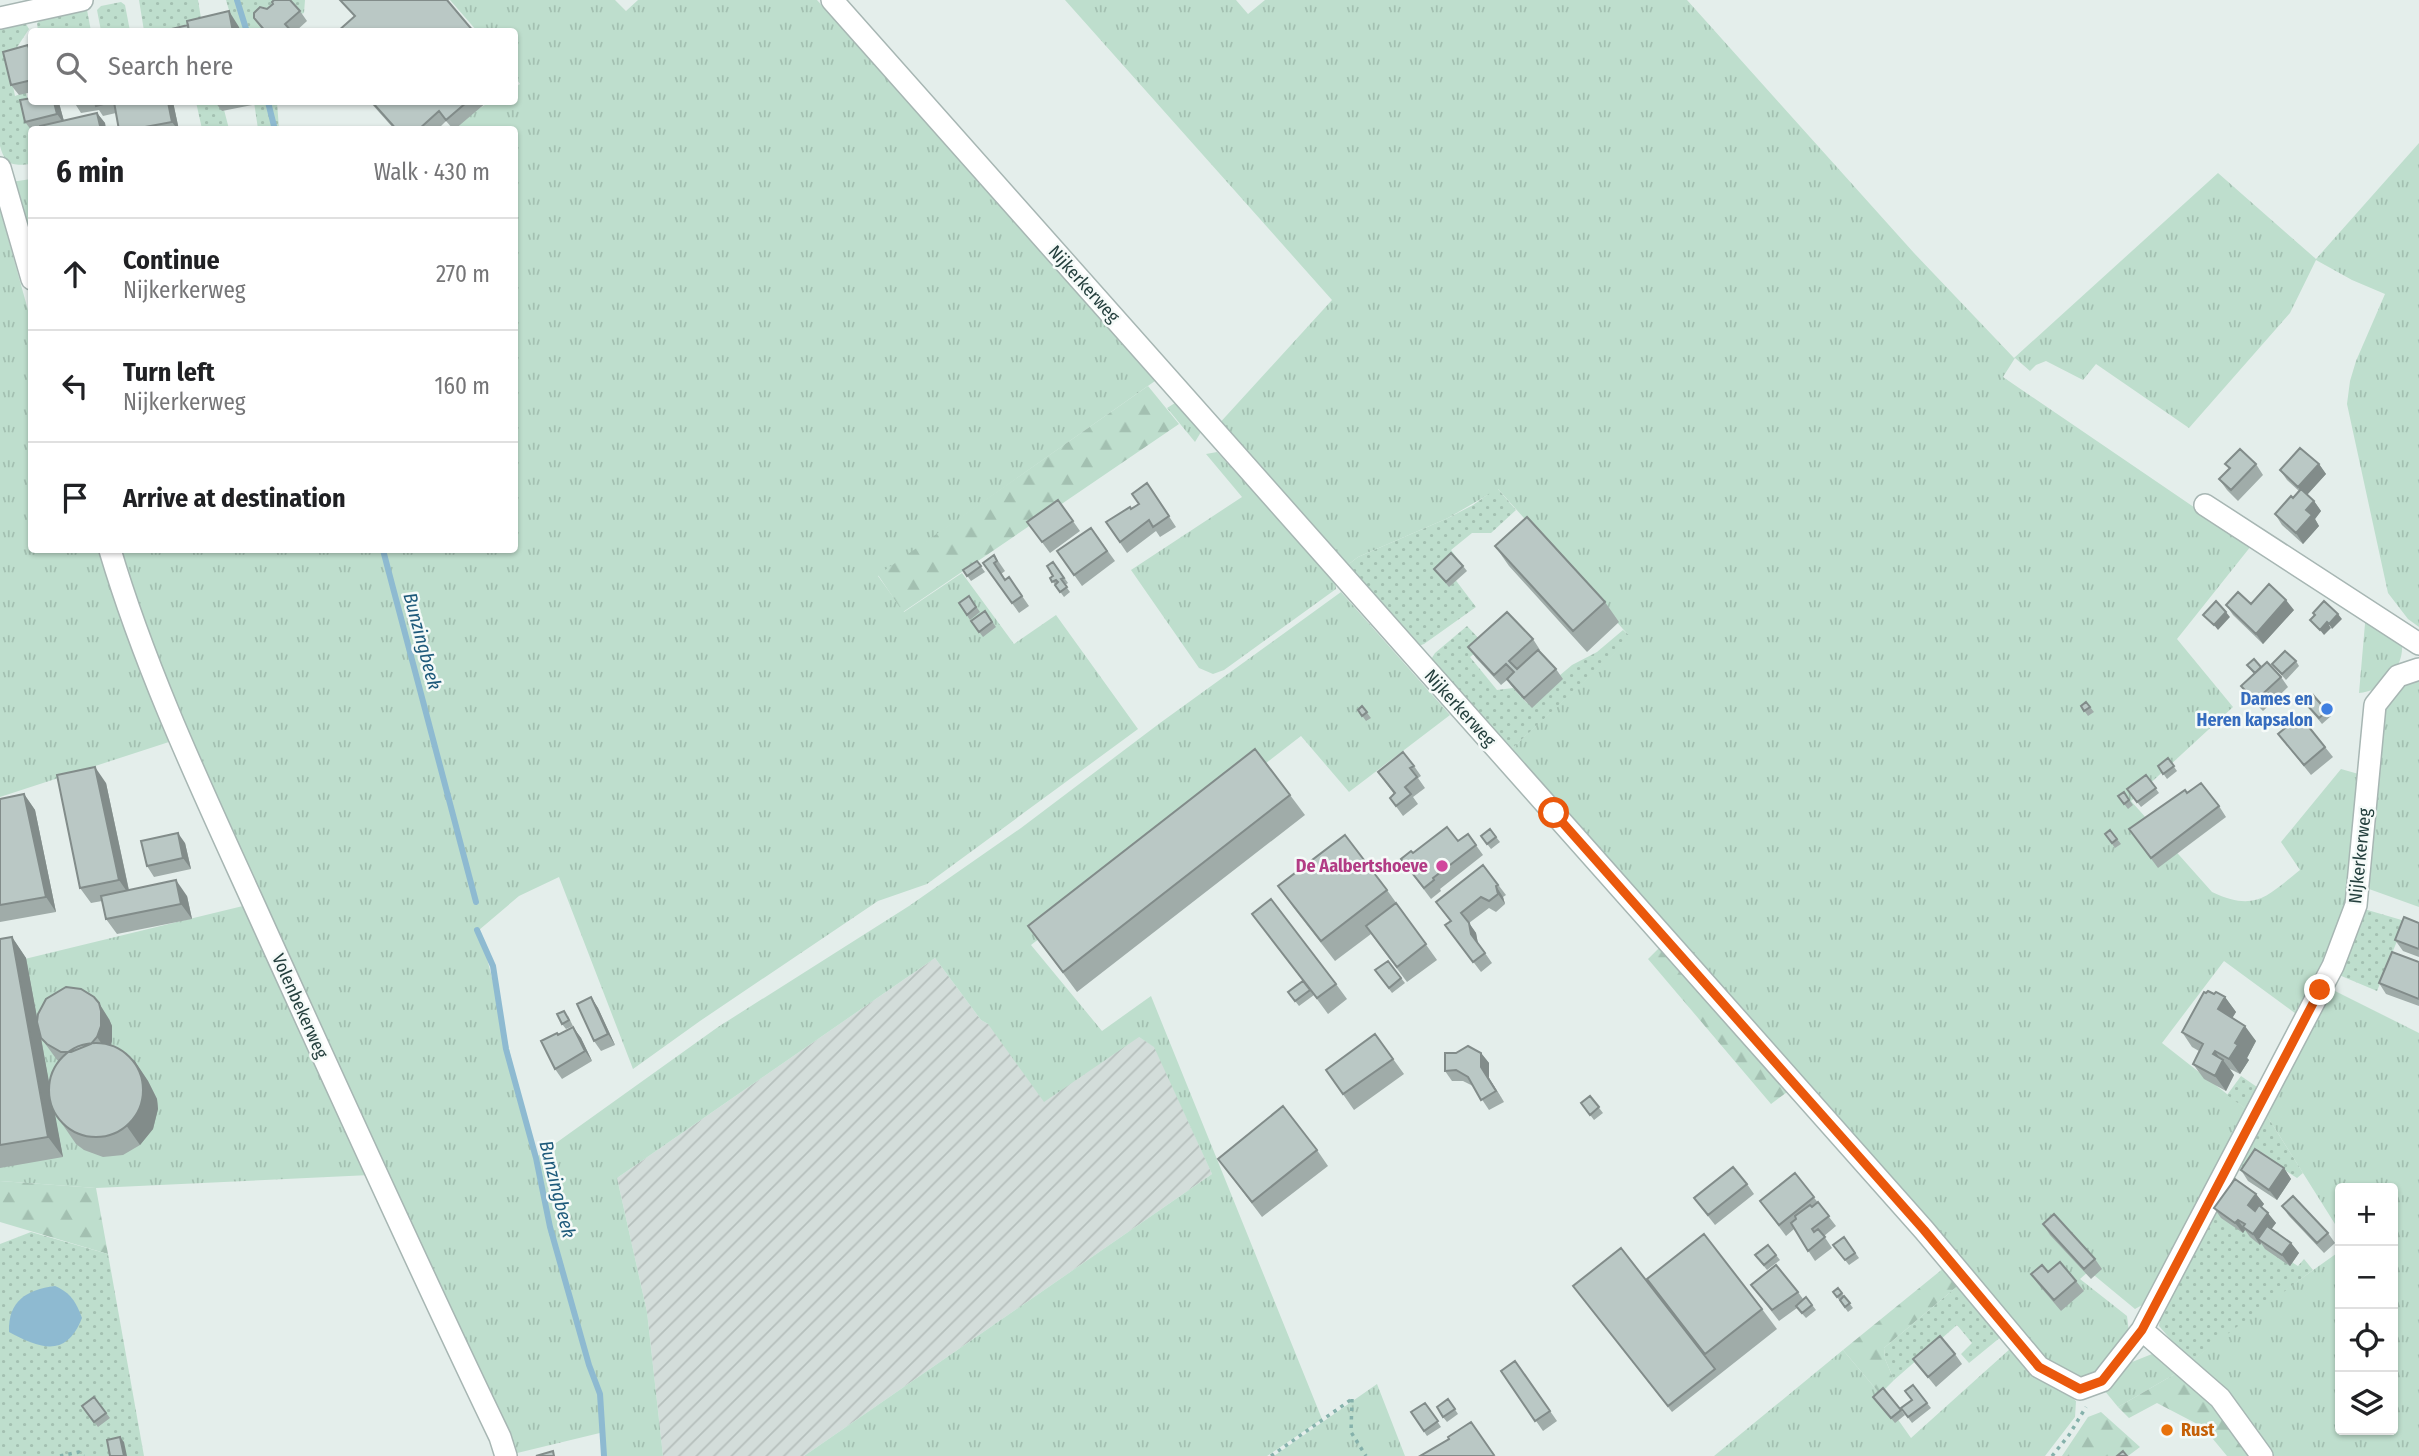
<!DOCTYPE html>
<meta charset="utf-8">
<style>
:root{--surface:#fff;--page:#f6f6f6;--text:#202124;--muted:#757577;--line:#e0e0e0}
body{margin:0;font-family:"Fira Sans Condensed",sans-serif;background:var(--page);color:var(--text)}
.controls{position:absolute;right:21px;bottom:21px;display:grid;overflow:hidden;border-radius:7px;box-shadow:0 2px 5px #0004}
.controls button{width:63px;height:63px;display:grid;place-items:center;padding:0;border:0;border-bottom:2px solid var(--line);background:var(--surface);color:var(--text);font:35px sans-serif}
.stop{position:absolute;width:21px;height:21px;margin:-16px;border:5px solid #ea580c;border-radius:50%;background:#fff}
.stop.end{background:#ea580c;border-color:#fff;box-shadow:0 2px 7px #0008}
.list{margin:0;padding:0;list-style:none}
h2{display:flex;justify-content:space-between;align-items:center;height:91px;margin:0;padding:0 28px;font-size:30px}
h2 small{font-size:23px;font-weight:400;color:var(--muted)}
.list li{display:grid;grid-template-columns:46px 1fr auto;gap:21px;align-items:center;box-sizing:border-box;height:112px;padding:0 28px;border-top:2px solid var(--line)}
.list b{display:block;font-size:26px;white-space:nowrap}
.list p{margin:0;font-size:23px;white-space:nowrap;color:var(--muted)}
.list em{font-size:23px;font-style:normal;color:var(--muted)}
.icon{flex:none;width:38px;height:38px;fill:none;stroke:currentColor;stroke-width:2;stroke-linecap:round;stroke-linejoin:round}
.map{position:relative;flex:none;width:2419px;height:1456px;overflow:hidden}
.search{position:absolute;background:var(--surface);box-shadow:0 2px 5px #0004;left:28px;top:28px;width:490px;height:77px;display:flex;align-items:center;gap:18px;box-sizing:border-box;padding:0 24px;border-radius:7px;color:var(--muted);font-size:26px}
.panel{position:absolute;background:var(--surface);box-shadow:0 2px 5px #0004;left:28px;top:126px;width:490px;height:427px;border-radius:7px}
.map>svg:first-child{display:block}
.industrial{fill:url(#industrial-furrows)}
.grass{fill:url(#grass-tufts)}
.forest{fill:url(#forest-firs)}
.park{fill:url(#park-dots)}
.water{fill:#8ebad1}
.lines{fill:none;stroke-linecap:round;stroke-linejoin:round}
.stream{stroke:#8ebad1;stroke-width:6}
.street-casing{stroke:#a7b6b3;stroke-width:24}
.path{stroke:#85b1ab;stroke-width:3.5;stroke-dasharray:3.5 5;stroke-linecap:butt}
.street{stroke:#fff;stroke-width:21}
.wall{fill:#a0aca9;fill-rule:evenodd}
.shaded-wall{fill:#828c8a}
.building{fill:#bac8c5;stroke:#828c8a;stroke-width:2}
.route{stroke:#ea580c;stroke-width:9}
.shop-dot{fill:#3f7fe0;stroke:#f5faf8;stroke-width:2.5}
.hotel-dot{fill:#d1479c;stroke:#f5faf8;stroke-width:2.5}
.food-dot{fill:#e8710a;stroke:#f5faf8;stroke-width:2.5}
.labels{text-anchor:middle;stroke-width:5;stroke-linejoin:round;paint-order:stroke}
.street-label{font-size:18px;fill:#243f3d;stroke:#f5faf8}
.shop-label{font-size:18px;font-weight:bold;fill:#366cbe;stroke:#f5faf8;text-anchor:end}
.hotel-label{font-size:18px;font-weight:bold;fill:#b23c85;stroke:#f5faf8;text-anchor:end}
.food-label{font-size:18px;font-weight:bold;fill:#c56008;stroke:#f5faf8;text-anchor:start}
.water-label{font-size:19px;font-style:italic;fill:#1e5a7b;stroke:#f5faf8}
</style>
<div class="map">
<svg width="2419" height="1456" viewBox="0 0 2419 1456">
<defs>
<pattern id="industrial-furrows" width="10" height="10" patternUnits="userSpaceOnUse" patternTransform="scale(1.75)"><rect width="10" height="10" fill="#d3ddda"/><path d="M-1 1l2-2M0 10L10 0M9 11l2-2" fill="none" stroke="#b5bfbc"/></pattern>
<pattern id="grass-tufts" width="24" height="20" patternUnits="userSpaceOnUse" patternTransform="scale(1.75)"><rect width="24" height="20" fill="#bedecd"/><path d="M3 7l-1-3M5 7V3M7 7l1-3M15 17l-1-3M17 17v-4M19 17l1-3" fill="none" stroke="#a3c0b1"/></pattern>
<pattern id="forest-firs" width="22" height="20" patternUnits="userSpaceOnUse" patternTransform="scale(1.75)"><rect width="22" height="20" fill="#bedecd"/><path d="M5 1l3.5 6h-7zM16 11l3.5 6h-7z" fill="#a3c0b1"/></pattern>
<pattern id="park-dots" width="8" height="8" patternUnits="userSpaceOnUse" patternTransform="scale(1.75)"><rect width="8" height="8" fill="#bedecd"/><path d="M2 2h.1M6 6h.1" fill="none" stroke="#a3c0b1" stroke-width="1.8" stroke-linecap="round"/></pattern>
</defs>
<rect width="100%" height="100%" fill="#e4eeeb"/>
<path class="industrial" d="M 935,958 L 981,1020 L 988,1024 L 1139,1037 L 1155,1047 L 1212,1174 L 804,1456 L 663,1456 L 647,1312 L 617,1178 Z"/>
<path class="grass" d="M 450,0 L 615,0 L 626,11 L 638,0 L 817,0 L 1155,381 L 878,576 L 904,612 L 962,573 L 1014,644 L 1056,615 L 1138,729 L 927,884 L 878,901 L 700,1021 L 633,1069 L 559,877 L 519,896 L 479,930 C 501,1005 515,1082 535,1158 L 718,1027 L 909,906 L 1021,828 L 1160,723 L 1341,592 L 1450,715 L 1349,792 L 1301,736 L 1031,945 L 1102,1031 L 1151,996 L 1322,1419 L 1267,1456 L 804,1456 L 1212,1174 L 1154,1047 L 1139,1037 L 1044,1102 L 988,1024 L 981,1020 L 935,958 L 617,1178 L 647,1312 L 663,1456 L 603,1456 L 604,1432 L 513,1454 L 192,752 L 117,553 L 122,550 L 514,550 L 514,130 L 444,129 L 490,102 L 514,102 L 515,87 L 520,84 L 515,77 L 514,32 L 477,31 Z
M 1065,0 L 1236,0 L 1248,14 L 1265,0 L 1687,0 L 1914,253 L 2014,358 L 2218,173 L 2316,259 L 2419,143 L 2419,627 L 2408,619 L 2388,593 L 2347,404 L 2350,381 L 2356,361 L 2385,294 L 2352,280 L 2316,260 L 2290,313 L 2189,428 L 2096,364 L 2083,380 L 2046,361 L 2036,365 L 2030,371 L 2015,358 L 2003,377 L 2251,546 L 2177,639 L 2233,707 L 2131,801 L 2212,892 C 2255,912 2266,897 2300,870 L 2281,842 L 2341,769 L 2362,775 L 2348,911 L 2299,1016 L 2224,961 L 2162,1043 L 2246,1109 L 2144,1304 L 2135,1309 L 2089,1271 L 2080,1279 L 2127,1316 L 2129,1333 L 2113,1359 L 2094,1374 L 2080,1377 L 2042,1357 L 1509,751 L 1631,638 L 1498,489 L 1448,518 L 1358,557 L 1345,567 L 1216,427 L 1332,300 Z
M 31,179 L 31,246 L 11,182 Z
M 0,209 L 31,321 L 32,550 L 101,550 L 172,741 L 0,797 Z
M 1175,403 L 1201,432 L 1195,442 L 1167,408 Z
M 1217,452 L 1335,580 L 1336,589 L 1224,670 L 1213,674 L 1199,668 L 1131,570 L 1242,497 L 1206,454 Z
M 2366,612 L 2402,644 C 2404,669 2382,691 2359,693 Z
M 2419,676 L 2419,907 L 2369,889 L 2376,817 L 2379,739 L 2385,710 L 2397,689 Z
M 247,905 L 370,1175 L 96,1188 L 0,1181 L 0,965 Z
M 2333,990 L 2419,1033 L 2419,1456 L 2274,1456 L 2190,1362 L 2246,1318 L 2340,1251 L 2340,1430 L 2393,1430 L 2393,1188 L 2340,1188 L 2340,1232 L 2264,1111 Z
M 2011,1348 L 2076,1401 L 2075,1417 L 2045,1456 L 1714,1456 L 1843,1350 L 1880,1394 L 1911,1438 Z
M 2152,1354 L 2180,1371 L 2118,1407 L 2104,1390 L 2127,1364 Z
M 1377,1384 L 1405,1456 L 1274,1456 Z"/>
<path class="forest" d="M 1148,386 L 1179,424 L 903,612 L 878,575 Z
M 1659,948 L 1790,1090 L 1771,1104 L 1648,959 Z
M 0,1181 L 96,1188 L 108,1254 L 0,1222 Z
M 1945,1267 L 1960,1284 L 1884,1348 L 1885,1359 L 1894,1380 L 1880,1394 L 1843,1350 Z
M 2180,1371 L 2213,1402 L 2253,1456 L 2227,1456 L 2203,1427 L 2157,1403 L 2129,1418 L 2118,1407 Z
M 2101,1412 L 2140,1447 L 2128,1456 L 2062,1456 L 2088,1417 Z"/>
<path class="park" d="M 139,0 L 198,0 L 203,30 L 144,31 Z
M 226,0 L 305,0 L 304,13 L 260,30 L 245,29 L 245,31 L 235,31 Z
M 121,2 L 125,5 L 130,31 L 101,31 L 97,10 L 101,6 Z
M 81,10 L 87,10 L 91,31 L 38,31 L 37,23 L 41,20 Z
M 22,23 L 26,24 L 29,29 L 8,61 L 15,96 L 26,92 L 33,129 L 31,164 C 13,166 5,165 0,146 L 0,29 Z
M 196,102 L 222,102 L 229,129 L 202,129 Z
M 254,102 L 277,102 L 279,129 L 258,129 Z
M 1497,488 L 1516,510 L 1491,533 L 1472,533 L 1451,550 L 1462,565 L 1451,574 L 1476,607 L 1424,644 L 1416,647 L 1345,567 L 1358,557 L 1448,518 L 1473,505 Z
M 1467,626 L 1485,645 L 1470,657 L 1497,690 L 1513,688 L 1527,703 L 1572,665 L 1597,652 L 1623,630 L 1632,638 L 1509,751 L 1430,661 L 1435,653 Z
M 2364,909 L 2405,921 L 2377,991 L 2339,975 Z
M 2241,1076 L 2257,1087 L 2246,1109 L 2227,1095 Z
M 2264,1111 L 2303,1173 L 2297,1178 L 2263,1156 L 2250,1175 L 2238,1170 Z
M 2227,1183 L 2238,1185 L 2271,1230 L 2279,1232 L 2269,1248 L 2298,1266 L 2304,1259 L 2313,1270 L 2190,1362 L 2159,1326 L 2162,1307 Z
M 31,1232 L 108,1254 L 144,1456 L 0,1456 L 0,1244 Z
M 1960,1284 L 2002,1336 L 1969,1363 L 1961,1354 L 1972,1343 L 1957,1325 L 1894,1380 L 1885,1359 L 1884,1348 Z"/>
<path class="water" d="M 55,1286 C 71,1293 76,1302 82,1318 C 66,1358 41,1349 9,1332 C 8,1301 26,1290 55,1286 Z"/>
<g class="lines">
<path class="stream" d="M 237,0 L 247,32
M 268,102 L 275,130
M 383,550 L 476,902
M 477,930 L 493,966 L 506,1049 L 536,1158 L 550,1227 L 589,1365 L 600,1394 L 604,1456"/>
<defs>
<path id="street" d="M 832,0 L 1924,1230 L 2039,1367 L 2080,1389 L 2102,1381 L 2142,1330 L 2333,966 L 2356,905 L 2375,705 L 2398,676 L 2419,669
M 0,18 L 82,0
M 0,168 L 32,279
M 2205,505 L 2419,644
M 110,550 C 148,678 207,800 262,922 C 340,1094 418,1267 500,1437 L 506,1456
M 2142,1330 L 2220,1398 L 2262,1456"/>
</defs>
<use href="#street" class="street-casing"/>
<path class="path" d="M 1352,1399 L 1351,1432 L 1366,1456
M 60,1456 L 79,1452 L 84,1456
M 1271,1456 L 1352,1399
M 2052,1456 L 2069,1435 L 2086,1407"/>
<use href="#street" class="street"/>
</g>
<path class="wall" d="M 267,9 L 300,11 L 307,21 L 295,32 L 264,32 L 254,18 Z
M 32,50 L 32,92 L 19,95 L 11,85 Z
M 74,102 L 173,102 L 179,130 L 119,130 L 116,113 L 103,116 L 99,110 L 81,113 Z
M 215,102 L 257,102 L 257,104 L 222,111 Z
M 370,102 L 487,102 L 454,130 L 446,121 L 437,130 L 395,130 Z
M 59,103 L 64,121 L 97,113 L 105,123 L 106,130 L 32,130 L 32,131 L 25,122 Z
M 2225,464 L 2256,464 L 2263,475 L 2238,501 L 2227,490 L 2219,479 L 2229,469 Z
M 2319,464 L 2326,474 L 2307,495 L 2314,501 L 2321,511 L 2315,519 L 2319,526 L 2303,544 L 2282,525 L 2275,514 L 2299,491 L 2287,480 L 2280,470 Z
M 1147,483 L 1176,527 L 1160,537 L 1156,531 L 1127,553 L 1106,522 L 1139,504 Z
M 1058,500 L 1080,531 L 1050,553 L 1027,522 Z
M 1091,528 L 1115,561 L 1082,586 L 1057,551 Z
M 1495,546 L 1605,602 L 1619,622 L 1587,652 L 1509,566 Z
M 994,555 L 1005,571 L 1001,574 L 1005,580 L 1009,577 L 1029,606 L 1019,613 L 983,563 Z
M 977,561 L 985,572 L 971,581 L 963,570 Z
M 1053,562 L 1068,583 L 1065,585 L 1070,592 L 1064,597 L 1050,578 L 1053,576 Z
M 1463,566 L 1467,571 L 1449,587 L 1434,569 Z
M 969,596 L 980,612 L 970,620 L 959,603 Z
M 2251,604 L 2294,610 L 2263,644 L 2233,615 L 2226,605 Z
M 985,611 L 996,627 L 983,637 L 971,621 Z
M 1533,639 L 1540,650 L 1539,651 L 1556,669 L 1563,679 L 1532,708 L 1514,689 L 1507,680 L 1501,685 L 1476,658 L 1468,647 Z
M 2296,661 L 2299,666 L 2286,680 L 2272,664 Z
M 2247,665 L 2261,667 L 2281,677 L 2288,687 L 2263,711 L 2248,696 L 2241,686 L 2254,674 Z
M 2086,702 L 2094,712 L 2088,716 L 2081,706 Z
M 2305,703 L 2327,711 L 2331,716 L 2322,724 Z
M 1362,706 L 1371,718 L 1366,721 L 1358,710 Z
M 2278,734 L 2325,747 L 2333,757 L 2311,775 Z
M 2168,758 L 2177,771 L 2167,779 L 2158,766 Z
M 1414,766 L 1421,776 L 1418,778 L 1425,788 L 1413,797 L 1418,804 L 1403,816 L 1390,798 L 1394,794 L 1378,772 Z
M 2146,775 L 2159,793 L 2141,807 L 2127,789 Z
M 106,783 L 129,890 L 187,896 L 192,919 L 117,934 L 106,919 L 102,901 L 91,903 L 80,888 Z
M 2124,792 L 2133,805 L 2128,809 L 2118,796 Z
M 2187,793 L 2219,806 L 2226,817 L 2158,868 L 2129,829 Z
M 24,794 L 35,810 L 56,912 L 0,922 L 0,799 Z
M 1290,795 L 1305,815 L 1077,992 L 1028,926 Z
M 1490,829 L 1500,842 L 1491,849 L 1481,836 Z
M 2110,830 L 2121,844 L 2115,848 L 2105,834 Z
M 1468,834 L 1483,855 L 1440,889 L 1441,891 L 1431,899 L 1401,859 L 1413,853 L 1458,841 Z
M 185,843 L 191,869 L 154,877 L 147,866 Z
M 1483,865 L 1506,895 L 1503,897 L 1505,904 L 1496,912 L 1489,908 L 1469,923 L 1476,933 L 1478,943 L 1492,963 L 1481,972 L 1445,925 L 1450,921 L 1436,902 Z
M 1278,886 L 1387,890 L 1437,960 L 1407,982 L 1371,934 L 1335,961 L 1293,907 Z
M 1252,914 L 1336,984 L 1347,999 L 1328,1014 L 1314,995 L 1299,1006 L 1288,992 L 1303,981 Z
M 2419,923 L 2419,957 L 2403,951 L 2395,940 Z
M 12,937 L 26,958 L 37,1018 L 109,1019 L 112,1026 L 112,1041 L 111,1046 L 134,1060 L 148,1081 L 157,1099 L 158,1109 L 153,1129 L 140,1145 L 123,1155 L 103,1157 L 84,1150 L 76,1144 L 54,1112 L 63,1157 L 0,1168 L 0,939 ZM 40,1031 L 41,1038 L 52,1053 L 57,1060 L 61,1062 L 49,1084 Z
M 1388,961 L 1405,983 L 1392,993 L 1375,970 Z
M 2419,962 L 2419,1006 L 2386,994 L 2379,983 Z
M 2214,994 L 2225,997 L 2236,1012 L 2232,1018 L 2256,1041 L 2247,1058 L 2249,1060 L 2240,1074 L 2230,1069 L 2234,1075 L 2226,1091 L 2204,1079 L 2193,1064 L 2199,1051 L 2192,1047 L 2182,1032 Z
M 591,997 L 598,1008 L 615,1045 L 601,1051 L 594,1041 Z
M 568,1016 L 573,1026 L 566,1029 L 562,1024 Z
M 573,1027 L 581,1038 L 592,1061 L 562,1079 L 555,1069 L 558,1035 Z
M 1375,1034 L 1404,1074 L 1354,1110 L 1326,1070 Z
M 1481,1053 L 1489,1063 L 1489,1078 L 1504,1102 L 1489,1110 L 1473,1086 L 1463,1081 L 1452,1081 L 1445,1071 Z
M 1590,1096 L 1603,1113 L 1594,1120 L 1581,1103 Z
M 1317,1150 L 1328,1166 L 1262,1217 L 1218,1159 Z
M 2284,1168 L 2291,1179 L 2277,1200 L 2248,1181 L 2241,1170 Z
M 1795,1173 L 1836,1226 L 1824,1236 L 1832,1248 L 1815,1261 L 1794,1229 L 1786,1236 L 1760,1201 Z
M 1747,1184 L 1754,1194 L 1715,1225 L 1694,1198 Z
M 2256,1194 L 2264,1204 L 2261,1207 L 2276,1223 L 2271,1229 L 2291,1243 L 2299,1253 L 2290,1266 L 2265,1249 L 2261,1243 L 2260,1245 L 2250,1237 L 2245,1230 L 2243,1233 L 2221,1218 L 2214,1208 Z
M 2282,1206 L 2328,1233 L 2335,1243 L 2324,1253 L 2289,1216 Z
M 2043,1224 L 2095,1259 L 2102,1269 L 2091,1279 L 2050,1235 Z
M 1844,1237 L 1859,1258 L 1849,1265 L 1833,1245 Z
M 1755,1255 L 1776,1255 L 1780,1260 L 1767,1270 Z
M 2048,1272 L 2076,1281 L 2084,1291 L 2061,1311 L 2038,1284 L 2031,1274 Z
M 1751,1285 L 1798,1292 L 1803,1299 L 1806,1297 L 1816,1310 L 1806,1318 L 1797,1308 L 1779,1321 Z
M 1573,1286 L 1762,1309 L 1777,1329 L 1672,1412 Z
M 1838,1288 L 1853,1308 L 1848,1312 L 1837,1297 Z
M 1955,1354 L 1962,1364 L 1936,1387 L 1913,1359 Z
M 1515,1361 L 1557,1421 L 1543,1431 L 1501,1371 Z
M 1913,1385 L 1931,1408 L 1912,1423 L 1901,1408 L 1912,1400 Z
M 94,1397 L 110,1418 L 98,1427 L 82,1406 Z
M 1873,1397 L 1901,1410 L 1905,1415 L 1895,1423 Z
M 1448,1399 L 1458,1414 L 1447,1422 L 1443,1417 Z
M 1425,1403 L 1441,1427 L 1427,1436 L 1411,1412 Z"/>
<path class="shaded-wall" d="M 229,11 L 239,27 L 241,32 L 233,32 Z
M 54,102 L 58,102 L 59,103 L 65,125 L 57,114 Z
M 168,102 L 173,102 L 179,130 L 178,130 L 172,122 Z
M 97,113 L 105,123 L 106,130 L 101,130 Z
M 2319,464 L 2326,474 L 2305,497 L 2298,487 Z
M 2314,501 L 2321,511 L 2315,519 L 2319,526 L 2303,544 L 2296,533 L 2306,510 Z
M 2286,600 L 2294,610 L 2263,644 L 2256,634 Z
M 2226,612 L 2230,617 L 2218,630 L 2214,625 Z
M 2338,614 L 2342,619 L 2332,629 L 2329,624 Z
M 2327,622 L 2331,628 L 2324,635 L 2320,630 Z
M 95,767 L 106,783 L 130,896 L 119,880 Z
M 24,794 L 35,810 L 56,912 L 46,897 Z
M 178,833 L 185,843 L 191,869 L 183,858 Z
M 176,880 L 187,896 L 192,919 L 181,904 Z
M 1496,886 L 1503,897 L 1505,904 L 1498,894 Z
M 1469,923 L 1476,933 L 1478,944 L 1471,934 Z
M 12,937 L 26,958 L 63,1157 L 48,1137 Z
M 591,997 L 598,1008 L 615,1045 L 608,1034 Z
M 2225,997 L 2236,1012 L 2228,1025 L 2218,1009 Z
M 99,1003 L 109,1019 L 112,1026 L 112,1041 L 108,1053 L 97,1037 Z
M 2245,1026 L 2256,1041 L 2247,1058 L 2249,1060 L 2240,1074 L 2229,1059 L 2235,1043 Z
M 573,1027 L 581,1038 L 592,1061 L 585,1051 Z
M 2215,1051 L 2222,1062 L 2223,1060 L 2234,1075 L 2226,1091 L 2215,1076 L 2213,1054 Z
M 1481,1053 L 1489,1063 L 1489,1078 L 1504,1102 L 1481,1067 Z
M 134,1060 L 148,1081 L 157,1099 L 158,1109 L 153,1129 L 140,1145 L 126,1125 Z
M 2284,1168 L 2291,1179 L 2277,1200 L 2269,1190 Z
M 2256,1194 L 2264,1204 L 2255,1216 L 2248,1205 Z
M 2268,1213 L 2276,1223 L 2262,1242 L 2258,1239 L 2261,1243 L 2260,1245 L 2253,1234 Z
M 2238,1220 L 2245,1230 L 2243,1233 L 2235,1223 Z
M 2291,1243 L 2299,1253 L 2290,1266 L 2282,1255 Z
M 120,1437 L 124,1442 L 127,1456 L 124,1456 Z"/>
<path class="building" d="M 274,0 L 290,0 L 300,11 L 285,24 L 292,32 L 266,32 L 254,18 L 254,13 L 260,7 L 267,9 L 273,4 L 272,2 Z
M 340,0 L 447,0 L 474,32 L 337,32 L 355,16 Z
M 229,11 L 233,32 L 189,32 L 187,21 Z
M 188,25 L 189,32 L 164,32 L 163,31 Z
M 28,45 L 32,59 L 32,80 L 11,85 L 3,52 Z
M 32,98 L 32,102 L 54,102 L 57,114 L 25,122 L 20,100 Z
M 95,102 L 111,102 L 96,106 Z
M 114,102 L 168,102 L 172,122 L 129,130 L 119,130 Z
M 372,102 L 467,102 L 446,120 L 439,111 L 418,130 L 397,130 Z
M 97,113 L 101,130 L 40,130 L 40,126 Z
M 2300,448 L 2319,464 L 2298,487 L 2280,470 Z
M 2240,449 L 2256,464 L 2231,490 L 2219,479 L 2230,468 L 2225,464 Z
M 1147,483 L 1169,516 L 1153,527 L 1149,520 L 1120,542 L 1106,522 L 1130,507 L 1131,509 L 1139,504 L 1132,494 Z
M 2301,489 L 2314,501 L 2306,510 L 2312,515 L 2296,533 L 2275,514 L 2291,496 L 2293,498 Z
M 1058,500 L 1073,521 L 1042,542 L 1027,522 Z
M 1527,517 L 1605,602 L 1573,631 L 1495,546 Z
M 1091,528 L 1107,551 L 1074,575 L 1057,551 Z
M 1451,553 L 1463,566 L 1446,582 L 1434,569 Z
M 994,555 L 997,561 L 994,563 L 1005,580 L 1009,577 L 1022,596 L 1012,603 L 983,563 Z
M 977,561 L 981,566 L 967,576 L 963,570 Z
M 1053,562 L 1064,578 L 1061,579 L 1067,587 L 1060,592 L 1055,585 L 1058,582 L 1056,580 L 1052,582 L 1050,578 L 1053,576 L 1047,566 Z
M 2269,584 L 2286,600 L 2256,634 L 2226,605 L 2238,592 L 2251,604 Z
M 969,596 L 976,607 L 967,615 L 959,603 Z
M 2216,601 L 2226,612 L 2214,625 L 2203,615 Z
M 2324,601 L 2338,614 L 2329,624 L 2327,622 L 2320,630 L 2310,620 L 2315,615 L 2313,613 Z
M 985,611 L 992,622 L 979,632 L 971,621 Z
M 1507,612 L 1533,639 L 1509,661 L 1517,669 L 1538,650 L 1556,669 L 1524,698 L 1507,679 L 1514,672 L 1506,664 L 1494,675 L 1468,647 Z
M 2285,651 L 2296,661 L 2282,674 L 2272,664 Z
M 2254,659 L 2261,667 L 2255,673 L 2247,665 Z
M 2267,662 L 2281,677 L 2255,701 L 2241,686 Z
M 2313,695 L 2327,711 L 2319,718 L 2305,703 Z
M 2086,702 L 2090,707 L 2084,711 L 2081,706 Z
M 1362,706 L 1367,712 L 1362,716 L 1358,710 Z
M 2300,716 L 2325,747 L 2304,765 L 2278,734 Z
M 1255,749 L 1290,795 L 1063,972 L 1028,926 Z
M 1403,752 L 1414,766 L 1410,768 L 1417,777 L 1405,787 L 1411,794 L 1396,806 L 1390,798 L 1395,793 L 1378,772 Z
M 2168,758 L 2174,766 L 2163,774 L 2158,766 Z
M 95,767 L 119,880 L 80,888 L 57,775 Z
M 2146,775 L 2156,788 L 2137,802 L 2127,789 Z
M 2201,783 L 2219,806 L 2151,858 L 2129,829 L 2185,790 L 2187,793 Z
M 2124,792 L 2129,800 L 2124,804 L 2118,796 Z
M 24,794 L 46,897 L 0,905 L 0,799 Z
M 1447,827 L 1458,841 L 1468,834 L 1476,845 L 1433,878 L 1434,880 L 1424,888 L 1401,859 L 1411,851 L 1413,853 Z
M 1490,829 L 1496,837 L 1487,844 L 1481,836 Z
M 2110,830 L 2117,839 L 2112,843 L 2105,834 Z
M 178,833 L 183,858 L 147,866 L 141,841 Z
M 1345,835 L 1387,890 L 1321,941 L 1278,886 Z
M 1483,865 L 1498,885 L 1496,886 L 1498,894 L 1489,901 L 1481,897 L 1461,913 L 1469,923 L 1471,934 L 1485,953 L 1473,962 L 1445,925 L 1451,921 L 1436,902 Z
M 176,880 L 181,904 L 106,919 L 101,896 Z
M 1271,899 L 1336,984 L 1317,998 L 1252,914 Z
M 1396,903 L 1426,944 L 1397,967 L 1366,926 Z
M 2404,917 L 2419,923 L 2419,949 L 2395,940 Z
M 12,937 L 48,1137 L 0,1145 L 0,939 Z
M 2392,952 L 2419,962 L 2419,999 L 2379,983 Z
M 1388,961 L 1401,978 L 1389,988 L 1375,970 Z
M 1303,981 L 1310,990 L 1295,1001 L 1288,992 Z
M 66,987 L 81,989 L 94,997 L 99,1003 L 101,1011 L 101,1026 L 97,1037 L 91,1044 L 71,1052 L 61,1052 L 47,1044 L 41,1038 L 37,1022 L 38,1014 L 46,999 Z
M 2208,991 L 2214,994 L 2216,992 L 2225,997 L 2218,1009 L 2245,1026 L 2235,1043 L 2238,1045 L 2229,1059 L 2215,1051 L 2213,1054 L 2223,1060 L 2215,1076 L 2193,1064 L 2203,1044 L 2182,1032 L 2204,992 L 2206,993 Z
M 591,997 L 608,1034 L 594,1041 L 577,1004 Z
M 564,1011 L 569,1020 L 562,1024 L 557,1014 Z
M 573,1027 L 585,1051 L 555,1069 L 541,1041 L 557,1033 L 558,1035 Z
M 1375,1034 L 1393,1059 L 1343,1094 L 1326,1070 Z
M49 1090a47 47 0 1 1 94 0a47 47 0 1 1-94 0Z
M 1468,1046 L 1481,1053 L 1481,1067 L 1496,1091 L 1481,1100 L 1468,1077 L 1456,1070 L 1445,1071 L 1445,1053 L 1456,1053 Z
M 1590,1096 L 1599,1107 L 1590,1115 L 1581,1103 Z
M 1283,1106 L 1317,1150 L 1252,1202 L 1218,1159 Z
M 2255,1149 L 2284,1168 L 2269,1190 L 2241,1170 Z
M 1733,1167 L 1747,1184 L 1708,1215 L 1694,1198 Z
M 1795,1173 L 1814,1197 L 1779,1225 L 1760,1201 Z
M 2235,1179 L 2256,1194 L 2248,1205 L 2255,1211 L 2259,1205 L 2268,1213 L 2253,1234 L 2243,1227 L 2245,1224 L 2238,1220 L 2235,1223 L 2214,1208 Z
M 2293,1196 L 2328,1233 L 2317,1243 L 2282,1206 Z
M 1818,1202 L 1829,1216 L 1812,1229 L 1814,1232 L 1818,1229 L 1825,1237 L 1808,1251 L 1791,1223 L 1796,1219 L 1795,1216 L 1810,1205 L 1812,1207 Z
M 2054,1214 L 2095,1259 L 2084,1269 L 2043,1224 Z
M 2267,1226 L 2291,1243 L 2282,1255 L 2258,1239 Z
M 1704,1234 L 1762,1309 L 1705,1354 L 1647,1279 Z
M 1844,1237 L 1855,1253 L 1845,1260 L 1833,1245 Z
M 1768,1245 L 1776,1255 L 1764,1265 L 1755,1255 Z
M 1621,1248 L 1715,1369 L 1668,1406 L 1573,1286 Z
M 2060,1262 L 2076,1281 L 2054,1300 L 2031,1274 L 2042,1265 L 2048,1272 Z
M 1776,1265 L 1798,1292 L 1772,1310 L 1751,1285 Z
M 1838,1288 L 1842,1293 L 1837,1297 L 1833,1292 Z
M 1844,1296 L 1850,1303 L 1845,1307 L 1840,1300 Z
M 1806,1297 L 1812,1305 L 1802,1313 L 1796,1306 Z
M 1940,1336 L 1955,1354 L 1928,1377 L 1913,1359 Z
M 1515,1361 L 1550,1411 L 1535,1421 L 1501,1371 Z
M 1913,1385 L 1927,1403 L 1908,1417 L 1901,1408 L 1912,1400 L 1905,1391 Z
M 1883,1388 L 1901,1410 L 1891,1418 L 1873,1397 Z
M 94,1397 L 106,1413 L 94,1422 L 82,1406 Z
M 1448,1399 L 1455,1409 L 1443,1417 L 1437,1407 Z
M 1425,1403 L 1438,1421 L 1424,1431 L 1411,1412 Z
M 1471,1422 L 1494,1455 L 1492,1456 L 1420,1456 L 1449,1439 L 1448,1437 Z
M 120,1437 L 124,1456 L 110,1456 L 107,1440 Z
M 553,1451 L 554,1456 L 536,1456 Z
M 2123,1451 L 2127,1456 L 2117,1456 Z"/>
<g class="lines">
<path class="route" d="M 1554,813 L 1924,1230 L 2039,1367 L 2080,1389 L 2102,1381 L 2142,1330 L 2320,990"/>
</g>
<circle class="shop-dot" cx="2327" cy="709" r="7"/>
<circle class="hotel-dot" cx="1442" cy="866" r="7"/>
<circle class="food-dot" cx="2167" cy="1430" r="7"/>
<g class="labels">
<g class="street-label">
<text transform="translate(1084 284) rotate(48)" y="6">Nijkerkerweg</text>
<text transform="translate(1460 708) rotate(48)" y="6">Nijkerkerweg</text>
<text transform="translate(2360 856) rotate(-84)" y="6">Nijkerkerweg</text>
<text transform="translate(300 1006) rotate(66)" y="6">Volenbekerweg</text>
</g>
<g class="shop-label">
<text x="2313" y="705">Dames en<tspan x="2313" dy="21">Heren kapsalon</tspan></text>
</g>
<g class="hotel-label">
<text x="1428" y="872">De Aalbertshoeve</text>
</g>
<g class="food-label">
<text x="2181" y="1436">Rust</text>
</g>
<g class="water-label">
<text transform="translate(423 641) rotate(75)" y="7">Bunzingbeek</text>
<text transform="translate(558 1189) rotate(76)" y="7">Bunzingbeek</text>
</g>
</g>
</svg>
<div class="controls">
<button>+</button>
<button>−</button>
<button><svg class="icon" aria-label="locate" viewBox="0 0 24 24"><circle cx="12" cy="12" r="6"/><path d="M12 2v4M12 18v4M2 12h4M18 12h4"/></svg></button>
<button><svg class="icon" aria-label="layers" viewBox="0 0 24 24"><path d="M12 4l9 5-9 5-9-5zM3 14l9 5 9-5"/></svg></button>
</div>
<div class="stop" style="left:1554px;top:813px"></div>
<div class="stop end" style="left:2320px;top:990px"></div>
<div class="search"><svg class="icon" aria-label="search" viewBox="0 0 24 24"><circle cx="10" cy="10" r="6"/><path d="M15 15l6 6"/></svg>Search here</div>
<section class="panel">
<h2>6 min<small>Walk · 430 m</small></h2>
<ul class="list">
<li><svg class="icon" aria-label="ahead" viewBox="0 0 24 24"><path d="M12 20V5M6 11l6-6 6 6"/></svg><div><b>Continue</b><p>Nijkerkerweg</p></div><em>270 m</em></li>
<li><svg class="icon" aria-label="left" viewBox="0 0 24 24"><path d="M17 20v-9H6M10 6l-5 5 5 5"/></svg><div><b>Turn left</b><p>Nijkerkerweg</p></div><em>160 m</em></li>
<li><svg class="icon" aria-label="arrive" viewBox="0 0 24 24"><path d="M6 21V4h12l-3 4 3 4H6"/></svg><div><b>Arrive at destination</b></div></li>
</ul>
</section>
</div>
